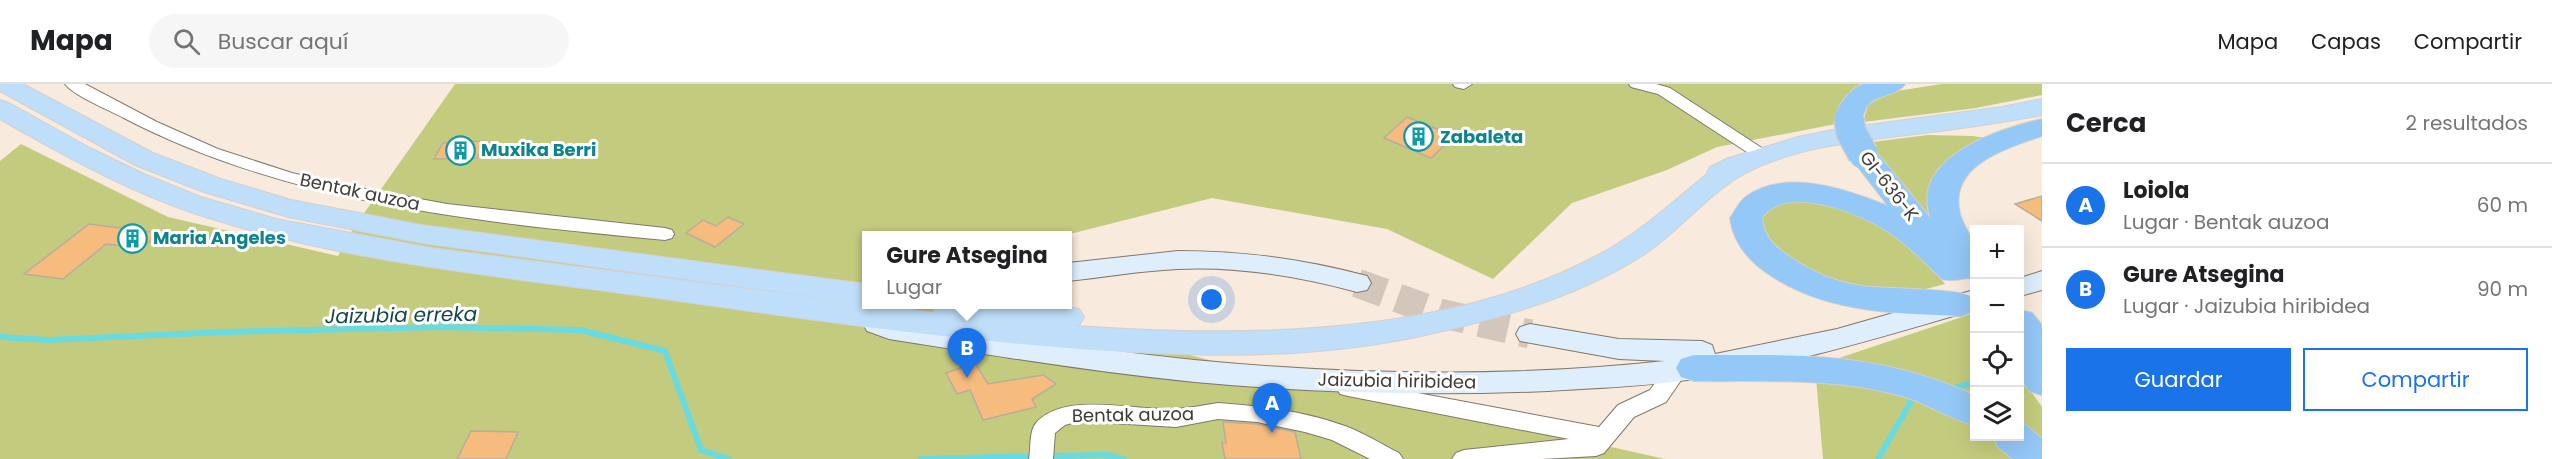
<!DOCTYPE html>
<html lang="es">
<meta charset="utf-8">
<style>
:root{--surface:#fff;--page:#f6f6f6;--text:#202124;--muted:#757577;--line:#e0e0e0;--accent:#1a73e8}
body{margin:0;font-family:Poppins,sans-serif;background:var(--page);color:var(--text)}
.controls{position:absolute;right:18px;bottom:18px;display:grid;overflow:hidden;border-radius:0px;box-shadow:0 6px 24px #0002}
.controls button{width:54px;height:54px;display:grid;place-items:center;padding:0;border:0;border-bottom:2px solid var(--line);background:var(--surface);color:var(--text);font:30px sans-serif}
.you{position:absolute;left:1212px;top:216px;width:21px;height:21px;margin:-15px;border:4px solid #fff;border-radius:50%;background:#1a73e8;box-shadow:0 0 0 9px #1a73e833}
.badge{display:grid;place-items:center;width:39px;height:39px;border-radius:50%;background:var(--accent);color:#fff;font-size:20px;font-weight:700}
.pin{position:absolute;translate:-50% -50px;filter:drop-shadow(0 2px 3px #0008)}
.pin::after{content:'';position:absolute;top:32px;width:21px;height:18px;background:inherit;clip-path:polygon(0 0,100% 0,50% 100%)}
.popup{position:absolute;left:862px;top:147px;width:210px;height:78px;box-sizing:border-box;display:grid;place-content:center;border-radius:0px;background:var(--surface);filter:drop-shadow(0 2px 4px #0005);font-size:20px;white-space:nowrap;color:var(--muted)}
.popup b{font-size:22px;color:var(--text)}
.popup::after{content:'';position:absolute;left:50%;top:100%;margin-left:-12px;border:12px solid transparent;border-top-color:var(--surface)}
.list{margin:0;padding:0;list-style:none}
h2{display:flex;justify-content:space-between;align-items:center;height:78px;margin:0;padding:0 24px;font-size:26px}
h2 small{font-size:20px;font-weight:400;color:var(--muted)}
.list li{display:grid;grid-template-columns:39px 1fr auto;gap:18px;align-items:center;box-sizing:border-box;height:84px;padding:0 24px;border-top:2px solid var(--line)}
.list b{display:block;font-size:22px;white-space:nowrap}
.list p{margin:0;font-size:20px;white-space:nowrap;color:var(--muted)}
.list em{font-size:20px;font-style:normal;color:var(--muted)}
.actions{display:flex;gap:12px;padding:18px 24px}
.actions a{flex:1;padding:14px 0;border:2px solid var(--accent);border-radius:0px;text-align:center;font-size:21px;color:var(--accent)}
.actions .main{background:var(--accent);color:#fff}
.icon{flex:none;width:33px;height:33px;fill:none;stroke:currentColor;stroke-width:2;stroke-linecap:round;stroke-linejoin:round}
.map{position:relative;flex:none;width:2042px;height:375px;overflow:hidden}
header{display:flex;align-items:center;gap:36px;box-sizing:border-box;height:84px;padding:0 30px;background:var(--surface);border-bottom:2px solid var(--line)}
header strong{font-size:28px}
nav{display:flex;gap:33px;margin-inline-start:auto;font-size:21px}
.search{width:420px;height:54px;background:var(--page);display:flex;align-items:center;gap:15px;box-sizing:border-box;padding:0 21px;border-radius:33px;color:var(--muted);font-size:22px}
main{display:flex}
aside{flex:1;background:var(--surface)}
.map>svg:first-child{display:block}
.green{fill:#c3cc7e}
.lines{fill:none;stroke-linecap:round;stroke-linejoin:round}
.stream{stroke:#69dadf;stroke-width:6}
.building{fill:#f5bc7e;stroke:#b9ac9e;stroke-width:1.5}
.secondary-tunnel{stroke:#d3c7bb;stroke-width:29;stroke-dasharray:29 14;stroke-linecap:butt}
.street-casing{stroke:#83776a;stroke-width:2}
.secondary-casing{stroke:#83776a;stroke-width:2}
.primary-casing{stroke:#d1d0cf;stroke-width:2}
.highway-casing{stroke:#d1d0cf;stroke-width:2}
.street{fill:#fff;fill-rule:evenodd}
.secondary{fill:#dfeefc;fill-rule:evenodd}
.primary{fill:#bfdefa;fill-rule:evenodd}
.highway{fill:#94c8f6;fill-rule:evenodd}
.highway-bridge-casing{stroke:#d1d0cf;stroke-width:32;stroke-linecap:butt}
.highway-bridge{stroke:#94c8f6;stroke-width:29}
.labels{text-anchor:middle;stroke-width:6;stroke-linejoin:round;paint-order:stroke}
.culture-label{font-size:18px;font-weight:bold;fill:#0d838f;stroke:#fff;text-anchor:start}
.street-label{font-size:18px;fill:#403b35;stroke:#fff}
.water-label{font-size:20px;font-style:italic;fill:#124648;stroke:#fff}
</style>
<header>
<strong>Mapa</strong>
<div class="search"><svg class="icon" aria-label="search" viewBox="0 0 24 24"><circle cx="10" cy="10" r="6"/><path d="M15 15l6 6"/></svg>Buscar aquí</div>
<nav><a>Mapa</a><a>Capas</a><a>Compartir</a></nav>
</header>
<main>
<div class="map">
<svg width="2042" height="375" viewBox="0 0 2042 375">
<rect width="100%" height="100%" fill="#f8eadc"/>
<path class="green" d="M 455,0 L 1860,0 L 1841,39 L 1717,63 L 1667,86 L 1572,119 L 1493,195 L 1387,145 L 1212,114 L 1066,151 L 866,152 L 866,220 L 993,221 L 1311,302 L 1522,343 L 1665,375 L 0,375 L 0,77 L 21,60 L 168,133 L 338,172 L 353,145 Z
M 1942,0 L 2042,0 L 2042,11 L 1976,24 L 1863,38 L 1868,21 L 1890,8 Z
M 1928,51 L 1972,52 L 1987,54 C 1966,63 1929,79 1932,107 C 1933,121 1939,136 1943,149 L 1878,77 L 1872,58 Z
M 1793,115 L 1820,116 L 1856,126 L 1912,160 L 1945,200 L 1922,206 L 1885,208 L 1812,192 L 1770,165 L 1761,133 L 1773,122 Z
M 1974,229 L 1974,352 L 2020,352 L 2020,292 L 2042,323 L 2042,375 L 1823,375 L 1815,282 Z"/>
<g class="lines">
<path class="stream" d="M 0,253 L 48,256 L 225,248 L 440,243 L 580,246 L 665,267 L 701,366 L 729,375
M 1951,305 L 1974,298
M 1048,372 L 1107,371 L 1124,375
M 921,375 L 1036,372
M 1878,375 L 1913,314 L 1916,313"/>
</g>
<path class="building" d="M 1407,33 L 1454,52 L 1431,74 L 1384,54 Z
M 486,57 L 477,74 L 434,75 L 443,59 Z
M 2042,112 L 2042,137 L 2015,120 Z
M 728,133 L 744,140 L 715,163 L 686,149 L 703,136 L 716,142 Z
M 89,140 L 159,149 L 142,164 L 106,160 L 63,195 L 24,190 Z
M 975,279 L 988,300 L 1043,291 L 1056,300 L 1032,315 L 1036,323 L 983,336 L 970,306 L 957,310 L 946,289 Z
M 1223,338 L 1257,340 L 1295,348 L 1301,375 L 1225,375 L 1222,359 L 1226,359 Z
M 471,347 L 518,348 L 506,375 L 457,375 Z"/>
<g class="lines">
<path class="secondary-tunnel" d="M 1357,199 L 1439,229 L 1530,250"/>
<defs>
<path id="street" d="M 65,0 L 85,0 L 157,38 L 218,65 L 292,89 L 339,100 L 447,120 L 665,144 L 672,146 L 674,150 L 672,154 L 665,156 C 480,138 291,121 124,34 C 109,26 74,12 65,0 Z
M 1453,0 L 1472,0 L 1464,5 L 1455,3 Z
M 1629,0 L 1656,0 L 1670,4 L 1771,70 L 1768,74 L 1756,74 L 1658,10 L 1631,3 Z
M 1677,278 L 1685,280 L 1688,286 L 1666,318 L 1634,333 L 1604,369 L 1596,372 L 1541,375 L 1452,375 L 1456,369 L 1464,366 L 1569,355 L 1348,312 L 1340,310 L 1337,304 L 1340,298 L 1348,296 L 1599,343 L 1618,321 L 1650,306 L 1669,280 Z
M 1218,319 C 1261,322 1304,327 1345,342 C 1364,349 1381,360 1399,369 L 1403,375 L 1370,375 L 1332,356 L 1305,348 L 1257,338 L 1218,335 L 1176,343 L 1079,337 L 1065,341 L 1055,349 L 1053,375 L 1029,375 C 1031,365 1029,347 1036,339 C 1065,306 1138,328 1176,325 C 1190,324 1204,321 1218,319 Z"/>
<path id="secondary" d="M 1178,167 C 1243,167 1304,175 1367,192 L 1371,199 L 1367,206 L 1357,208 C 1298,192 1238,182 1177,185 C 1140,187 1104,193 1068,197 L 1068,179 Z
M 2042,187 L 2042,206 L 2020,212 L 2020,194 Z
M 1974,206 L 1974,226 C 1878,254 1780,284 1680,297 C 1636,303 1592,304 1548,307 C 1430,312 1312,309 1195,298 C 1093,288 991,271 889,255 L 867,247 L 863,240 L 867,233 L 877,230 L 893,236 C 994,250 1094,266 1194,276 C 1350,291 1509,294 1665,277 L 1619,275 L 1520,257 L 1516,250 L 1520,243 L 1530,240 L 1619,255 L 1702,257 L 1712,261 L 1715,270 L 1837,245 Z"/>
<path id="primary" d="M 0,0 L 23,0 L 153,69 L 221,95 L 291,116 L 422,141 L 866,200 L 866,220 L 422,159 L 288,133 L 201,107 L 135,81 L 0,7 Z
M 2042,15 L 2042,31 C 2000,39 1958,45 1915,50 C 1860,57 1800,62 1749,87 C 1714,104 1682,144 1649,167 C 1584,211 1505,233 1430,250 C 1312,277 1188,273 1068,264 C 926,253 785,232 643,212 C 499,192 352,179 212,135 C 137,112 68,74 0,35 L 0,16 L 9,19 L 90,64 L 144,90 L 201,113 L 276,135 L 432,164 L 944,230 L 935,228 L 931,220 L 1053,220 L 1079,225 L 1084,233 L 1079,241 L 1075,242 C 1247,254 1455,253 1609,165 C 1645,144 1675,116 1707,90 L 1710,83 L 1729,74 L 1798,53 L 1838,45 L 2002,23 Z"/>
<path id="highway" d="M 1863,0 L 1905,0 C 1898,11 1881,10 1870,19 C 1863,25 1864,34 1859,41 L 1849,43 L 1839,41 L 1835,35 C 1839,19 1848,7 1863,0 Z
M 2042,35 L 2042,52 C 2007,64 1948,81 1960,129 C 1962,139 1969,148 1973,158 C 1978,167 1974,184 1974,195 C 1964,192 1956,199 1942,195 C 1923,177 1904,157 1882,144 C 1853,127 1785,100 1762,134 C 1764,153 1775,163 1790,173 C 1812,188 1835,198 1862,202 C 1883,205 1963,204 1974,214 L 1973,228 L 1961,232 C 1894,229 1824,229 1767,189 C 1748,176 1733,158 1730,134 C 1735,127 1740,116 1747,112 C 1787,84 1848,106 1888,122 L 1848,70 L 1853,64 L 1863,61 L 1873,64 L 1931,135 C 1908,74 1998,45 2042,35 Z
M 2020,226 L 2032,229 L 2042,241 L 2042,311 L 2029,307 L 2020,294 Z
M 1694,271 C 1798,271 1877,267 1974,311 L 1974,341 C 1949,335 1927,319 1902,312 C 1835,293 1763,298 1694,297 L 1681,293 L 1676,284 L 1681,275 Z
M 2020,339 L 2026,341 L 2042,355 L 2042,375 L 2013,375 L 1998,363 L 1993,352 L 2020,352 Z"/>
</defs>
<use href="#street" class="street-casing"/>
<use href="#secondary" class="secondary-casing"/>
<use href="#primary" class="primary-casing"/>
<use href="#highway" class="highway-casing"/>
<use href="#street" class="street"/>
<use href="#secondary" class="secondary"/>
<use href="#primary" class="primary"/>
<use href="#highway" class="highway"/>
<defs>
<path id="highway-bridge" d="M 1849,35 L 1851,48 L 1863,70"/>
</defs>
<use href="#highway-bridge" class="highway-bridge-casing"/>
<use href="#highway-bridge" class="highway-bridge"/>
</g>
<defs>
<symbol id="building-ring" viewBox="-11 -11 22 22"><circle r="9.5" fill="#fff" stroke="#0f9aa8" stroke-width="1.5"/><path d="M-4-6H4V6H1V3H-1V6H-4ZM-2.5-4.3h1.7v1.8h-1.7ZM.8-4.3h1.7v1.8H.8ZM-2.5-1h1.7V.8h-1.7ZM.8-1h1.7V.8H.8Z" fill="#0f9aa8"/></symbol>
</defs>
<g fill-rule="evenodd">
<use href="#building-ring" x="1402" y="36" width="33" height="33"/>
<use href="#building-ring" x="444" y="50" width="33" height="33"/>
<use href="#building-ring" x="116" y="138" width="33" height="33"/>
</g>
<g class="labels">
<g class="culture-label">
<text x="1440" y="59">Zabaleta</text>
<text x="481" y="72">Muxika Berri</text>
<text x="153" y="160">Maria Angeles</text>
</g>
<g class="street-label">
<text transform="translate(1889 102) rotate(52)" y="6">GI-636-K</text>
<text transform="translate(360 108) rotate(12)" y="6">Bentak auzoa</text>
<text transform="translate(1397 297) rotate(1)" y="6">Jaizubia hiribidea</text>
<text transform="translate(1133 331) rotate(-1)" y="6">Bentak auzoa</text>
</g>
<g class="water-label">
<text transform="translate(401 231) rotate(-1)" y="7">Jaizubia erreka</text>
</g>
</g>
</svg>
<div class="controls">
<button>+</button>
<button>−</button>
<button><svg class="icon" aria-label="locate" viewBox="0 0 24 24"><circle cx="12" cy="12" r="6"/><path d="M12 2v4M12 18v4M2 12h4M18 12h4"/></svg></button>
<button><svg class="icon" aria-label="layers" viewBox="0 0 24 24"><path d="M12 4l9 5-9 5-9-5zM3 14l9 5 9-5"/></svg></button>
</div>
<div class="you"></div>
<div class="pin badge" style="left:1272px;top:349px">A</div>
<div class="pin badge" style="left:967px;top:294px">B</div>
<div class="popup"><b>Gure Atsegina</b>Lugar</div>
</div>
<aside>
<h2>Cerca<small>2 resultados</small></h2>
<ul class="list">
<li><span class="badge">A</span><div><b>Loiola</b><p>Lugar · Bentak auzoa</p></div><em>60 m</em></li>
<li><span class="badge">B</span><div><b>Gure Atsegina</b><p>Lugar · Jaizubia hiribidea</p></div><em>90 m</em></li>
</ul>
<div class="actions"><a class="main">Guardar</a><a>Compartir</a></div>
</aside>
</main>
